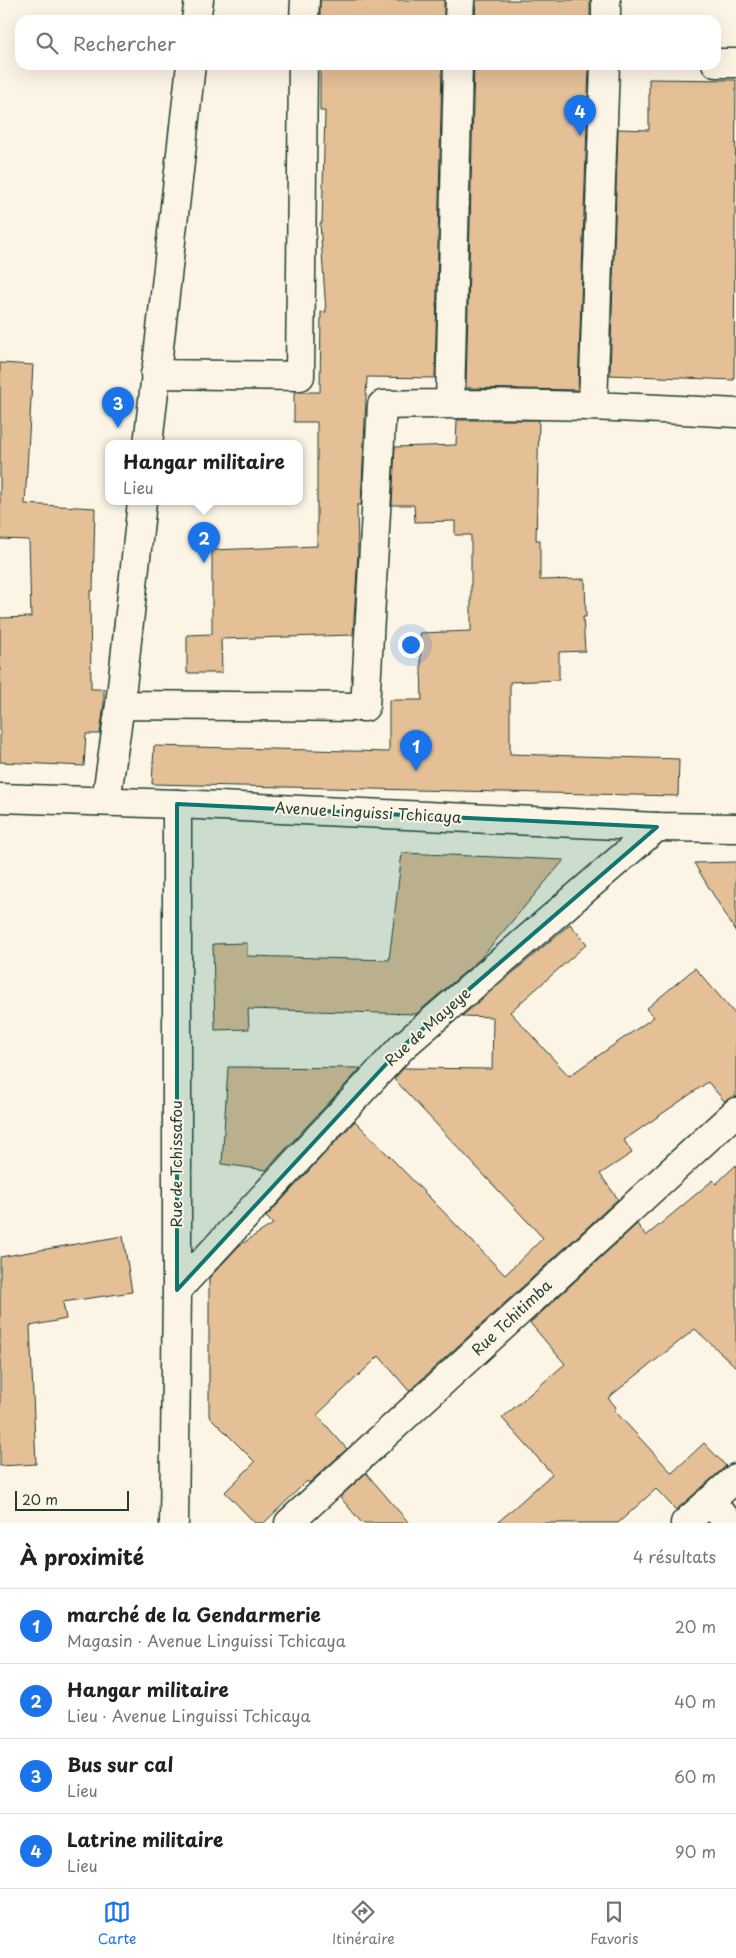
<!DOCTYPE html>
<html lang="fr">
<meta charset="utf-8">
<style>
:root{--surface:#fff;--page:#f6f6f6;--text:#202124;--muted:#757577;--line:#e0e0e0;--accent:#1a73e8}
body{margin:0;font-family:"Playpen Sans",sans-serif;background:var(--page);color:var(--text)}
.scale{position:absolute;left:15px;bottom:12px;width:114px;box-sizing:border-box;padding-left:5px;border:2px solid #1f3d34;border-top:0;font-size:14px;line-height:18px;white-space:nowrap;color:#1f3d34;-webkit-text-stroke:4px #fcf5e5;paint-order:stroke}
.you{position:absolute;left:410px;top:644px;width:18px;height:18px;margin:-12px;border:4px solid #fff;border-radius:50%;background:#1a73e8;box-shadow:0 0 0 8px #1a73e833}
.badge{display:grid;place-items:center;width:32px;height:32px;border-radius:50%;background:var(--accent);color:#fff;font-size:16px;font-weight:700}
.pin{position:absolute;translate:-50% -41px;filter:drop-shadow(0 1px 2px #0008)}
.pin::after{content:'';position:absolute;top:26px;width:18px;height:15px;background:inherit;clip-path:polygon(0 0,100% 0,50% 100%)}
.popup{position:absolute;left:105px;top:440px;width:198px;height:65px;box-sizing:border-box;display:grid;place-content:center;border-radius:10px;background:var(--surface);filter:drop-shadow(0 1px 4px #0005);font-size:16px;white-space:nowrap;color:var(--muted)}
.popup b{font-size:19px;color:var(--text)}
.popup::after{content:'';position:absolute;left:50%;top:100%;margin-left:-10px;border:10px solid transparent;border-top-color:var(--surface)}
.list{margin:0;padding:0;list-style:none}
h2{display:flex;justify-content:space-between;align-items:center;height:65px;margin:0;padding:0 20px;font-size:21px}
h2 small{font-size:16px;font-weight:400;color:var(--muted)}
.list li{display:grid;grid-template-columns:32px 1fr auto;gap:15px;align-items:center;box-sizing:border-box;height:75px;padding:0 20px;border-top:1px solid var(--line)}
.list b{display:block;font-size:19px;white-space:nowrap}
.list p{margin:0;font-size:16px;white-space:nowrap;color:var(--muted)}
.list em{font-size:16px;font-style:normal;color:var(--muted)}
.icon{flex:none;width:28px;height:28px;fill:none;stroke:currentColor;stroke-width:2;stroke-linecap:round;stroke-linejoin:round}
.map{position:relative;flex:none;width:736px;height:1523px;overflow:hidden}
.search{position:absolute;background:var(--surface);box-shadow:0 5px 20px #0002;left:15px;right:15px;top:15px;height:55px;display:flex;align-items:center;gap:12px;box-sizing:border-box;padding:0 18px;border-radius:15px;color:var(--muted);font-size:19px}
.sheet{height:365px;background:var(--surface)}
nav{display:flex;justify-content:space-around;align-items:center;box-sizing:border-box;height:70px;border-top:1px solid var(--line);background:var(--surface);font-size:14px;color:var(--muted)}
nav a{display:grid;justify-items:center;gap:2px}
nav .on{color:var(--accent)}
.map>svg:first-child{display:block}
.building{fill:#e5bf96;stroke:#1f3d34}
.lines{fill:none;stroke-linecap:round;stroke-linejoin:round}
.street-casing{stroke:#1f3d34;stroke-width:31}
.primary-casing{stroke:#1f3d34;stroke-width:31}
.street{stroke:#fcf5e5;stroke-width:28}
.primary{stroke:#fcf5e5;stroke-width:28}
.marked{fill:#0f766e;fill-opacity:0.2;stroke:#0f766e;stroke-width:4;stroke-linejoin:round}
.labels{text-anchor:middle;stroke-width:4;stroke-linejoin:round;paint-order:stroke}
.street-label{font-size:15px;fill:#1f3d34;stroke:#fcf5e5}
</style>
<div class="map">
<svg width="736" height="1523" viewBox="0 0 736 1523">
<rect width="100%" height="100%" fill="#fcf5e5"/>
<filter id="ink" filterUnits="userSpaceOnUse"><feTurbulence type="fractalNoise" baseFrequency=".02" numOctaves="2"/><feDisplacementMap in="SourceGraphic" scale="10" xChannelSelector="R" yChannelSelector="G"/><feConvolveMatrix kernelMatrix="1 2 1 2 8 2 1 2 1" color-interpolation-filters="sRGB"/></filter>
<g filter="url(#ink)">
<path class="building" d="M 320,0 L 444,0 L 444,20 L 320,20 Z
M 476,0 L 590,0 L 590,20 L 475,20 Z
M 320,65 L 442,65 L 435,378 L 367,377 L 361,505 L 357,505 L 358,553 L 353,635 L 221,639 L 222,673 L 187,673 L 187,635 L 212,634 L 212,550 L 317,546 L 317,422 L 294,422 L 294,392 L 320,392 L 321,312 L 326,312 L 320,223 L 322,223 L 325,111 L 320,111 Z
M 474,65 L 589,65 L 578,390 L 466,388 Z
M 649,79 L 736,80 L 734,380 L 610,375 L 618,129 L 649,130 Z
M 0,363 L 33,365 L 25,504 L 95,508 L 93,591 L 90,591 L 91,689 L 104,689 L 104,704 L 100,734 L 86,734 L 84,766 L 0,762 L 0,618 L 31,617 L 29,540 L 0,539 Z
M 457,420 L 539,420 L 536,540 L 540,540 L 540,580 L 585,579 L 586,617 L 583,617 L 585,651 L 559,652 L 559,680 L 510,682 L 510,754 L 679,759 L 678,796 L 152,784 L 154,746 L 389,752 L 389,700 L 422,700 L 420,633 L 471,631 L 471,535 L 455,535 L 455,521 L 415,522 L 414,505 L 392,505 L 395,447 L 456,445 Z
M 402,853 L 564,860 L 480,959 L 416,1014 L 248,1009 L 249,1029 L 215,1030 L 213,944 L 247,943 L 247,956 L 389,960 Z
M 736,862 L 736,932 L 694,863 Z
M 570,924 L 587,944 L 510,1012 L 569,1076 L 654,1017 L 646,1009 L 695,968 L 736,1015 L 736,1097 L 724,1101 L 708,1082 L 624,1140 L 632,1153 L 600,1174 L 618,1199 L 409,1391 L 379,1356 L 317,1415 L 347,1449 L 309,1483 L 307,1481 L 264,1523 L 255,1523 L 225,1492 L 255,1462 L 209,1416 L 209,1278 L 240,1245 L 273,1224 L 266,1217 L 355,1121 L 505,1275 L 543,1238 L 394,1079 L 404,1068 L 492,1069 L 493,1017 L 462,1016 Z
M 228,1067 L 361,1068 L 266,1170 L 222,1164 Z
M 736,1165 L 736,1367 L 695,1329 L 608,1398 L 616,1407 L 614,1410 L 672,1473 L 704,1443 L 726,1466 L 676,1510 L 656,1489 L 618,1523 L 497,1523 L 552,1474 L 502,1418 L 565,1364 L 530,1323 L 637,1224 L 646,1236 L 713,1180 L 716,1184 Z
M 123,1236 L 132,1292 L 63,1302 L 66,1319 L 30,1326 L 36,1464 L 0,1466 L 0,1257 Z
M 366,1473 L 409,1523 L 362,1523 L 340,1497 Z"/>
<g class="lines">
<defs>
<path id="street" d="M 196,20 L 199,0
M 304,20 L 305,0
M 459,20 L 460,0
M 606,20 L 606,0
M 716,63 L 736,63
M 155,374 L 300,376 L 303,65
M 450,403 L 458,65
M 593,405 L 605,65
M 148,444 L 191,65
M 120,705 L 365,707 L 382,405 C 500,402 618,406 736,413
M 106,801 L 120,705 L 142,502
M 177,1290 L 402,1047 L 657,827
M 708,1502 L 731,1523
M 174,1523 L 177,1290 L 177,804
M 289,1523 L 736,1112
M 685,1523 L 736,1478"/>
<path id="primary" d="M 0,798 L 177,804 L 657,827 L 736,828"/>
</defs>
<use href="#street" class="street-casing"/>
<use href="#primary" class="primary-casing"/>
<use href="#street" class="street"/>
<use href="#primary" class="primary"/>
</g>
</g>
<path class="marked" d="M 177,804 L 657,827 L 402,1047 L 177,1290 Z"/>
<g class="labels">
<g class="street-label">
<text transform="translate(368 813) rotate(3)" y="5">Avenue Linguissi Tchicaya</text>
<text transform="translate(428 1027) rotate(-42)" y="5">Rue de Mayeye</text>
<text transform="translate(177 1164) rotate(-90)" y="5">Rue de Tchissafou</text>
<text transform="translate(512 1318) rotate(-43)" y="5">Rue Tchitimba</text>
</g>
</g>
</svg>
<div class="scale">20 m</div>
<div class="you"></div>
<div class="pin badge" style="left:416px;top:771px">1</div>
<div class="pin badge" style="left:204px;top:563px">2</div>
<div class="popup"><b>Hangar militaire</b>Lieu</div>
<div class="pin badge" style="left:118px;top:428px">3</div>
<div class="pin badge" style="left:580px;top:136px">4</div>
<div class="search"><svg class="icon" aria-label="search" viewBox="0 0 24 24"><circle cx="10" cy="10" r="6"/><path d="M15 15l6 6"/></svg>Rechercher</div>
</div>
<section class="sheet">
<h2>À proximité<small>4 résultats</small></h2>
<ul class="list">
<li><span class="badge">1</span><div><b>marché de la Gendarmerie</b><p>Magasin · Avenue Linguissi Tchicaya</p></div><em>20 m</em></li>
<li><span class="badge">2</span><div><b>Hangar militaire</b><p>Lieu · Avenue Linguissi Tchicaya</p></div><em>40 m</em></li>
<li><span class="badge">3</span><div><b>Bus sur cal</b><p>Lieu</p></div><em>60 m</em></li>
<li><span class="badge">4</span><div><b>Latrine militaire</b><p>Lieu</p></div><em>90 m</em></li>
</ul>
</section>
<nav>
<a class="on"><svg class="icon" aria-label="map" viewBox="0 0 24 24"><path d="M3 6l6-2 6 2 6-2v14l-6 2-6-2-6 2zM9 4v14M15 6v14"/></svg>Carte</a>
<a><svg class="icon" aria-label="directions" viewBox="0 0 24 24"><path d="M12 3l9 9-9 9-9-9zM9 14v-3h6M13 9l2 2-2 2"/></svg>Itinéraire</a>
<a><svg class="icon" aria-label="saved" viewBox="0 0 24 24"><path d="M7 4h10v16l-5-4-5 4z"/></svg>Favoris</a>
</nav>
